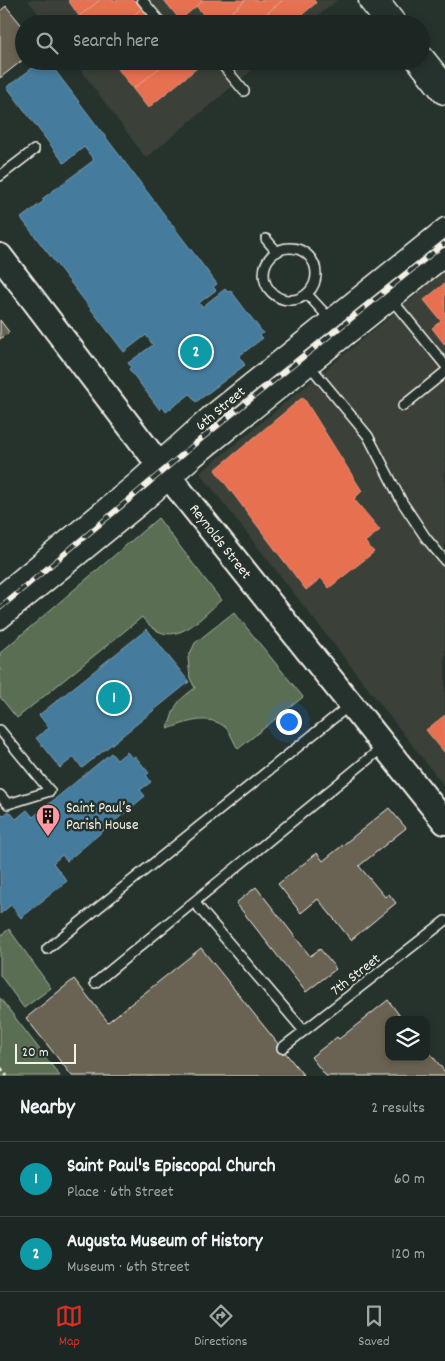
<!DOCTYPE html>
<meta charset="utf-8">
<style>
:root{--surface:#1c2622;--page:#252e2a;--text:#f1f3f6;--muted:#a0a5a5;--line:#3a4340;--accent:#d93025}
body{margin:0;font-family:Dekko,sans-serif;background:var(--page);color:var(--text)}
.controls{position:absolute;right:15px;bottom:15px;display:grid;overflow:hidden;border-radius:10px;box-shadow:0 2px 8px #0003}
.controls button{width:45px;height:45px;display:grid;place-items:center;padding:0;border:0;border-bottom:1px solid var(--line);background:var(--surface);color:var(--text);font:25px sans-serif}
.scale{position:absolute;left:15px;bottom:12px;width:61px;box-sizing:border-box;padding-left:5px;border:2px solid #f4f1e8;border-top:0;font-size:14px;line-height:18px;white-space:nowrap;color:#f4f1e8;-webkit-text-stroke:4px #26332d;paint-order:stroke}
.you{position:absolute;left:288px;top:721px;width:18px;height:18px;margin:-12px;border:4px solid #fff;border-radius:50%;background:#1a73e8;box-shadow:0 0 0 8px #1a73e833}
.badge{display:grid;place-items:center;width:32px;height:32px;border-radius:50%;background:var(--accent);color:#fff;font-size:16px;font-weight:700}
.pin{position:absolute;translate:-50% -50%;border:2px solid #fff;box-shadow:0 1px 5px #0006}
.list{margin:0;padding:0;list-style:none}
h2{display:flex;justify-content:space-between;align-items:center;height:65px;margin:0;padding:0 20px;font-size:21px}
h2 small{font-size:16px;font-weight:400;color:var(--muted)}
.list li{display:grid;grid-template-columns:32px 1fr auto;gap:15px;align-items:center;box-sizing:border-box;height:75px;padding:0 20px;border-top:1px solid var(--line)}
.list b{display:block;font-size:19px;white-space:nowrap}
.list p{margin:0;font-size:16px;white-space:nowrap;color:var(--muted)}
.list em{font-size:16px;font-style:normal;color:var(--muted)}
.icon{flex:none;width:28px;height:28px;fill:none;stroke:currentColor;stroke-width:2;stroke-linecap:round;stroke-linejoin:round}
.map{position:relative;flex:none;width:445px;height:1076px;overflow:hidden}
.search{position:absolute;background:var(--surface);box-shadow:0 2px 8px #0003;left:15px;right:15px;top:15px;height:55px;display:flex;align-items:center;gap:12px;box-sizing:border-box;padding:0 18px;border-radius:28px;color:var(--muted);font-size:19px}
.sheet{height:215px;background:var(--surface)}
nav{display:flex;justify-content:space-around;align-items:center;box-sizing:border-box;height:70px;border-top:1px solid var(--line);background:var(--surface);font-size:14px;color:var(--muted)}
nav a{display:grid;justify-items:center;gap:2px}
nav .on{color:var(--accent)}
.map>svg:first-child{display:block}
.built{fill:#3a4138}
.green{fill:#5a6e52;stroke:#a7b09d}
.shops{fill:#e76f51;stroke:#eb967e}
.public{fill:#457b9d;stroke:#7a9eb4}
.building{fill:#6a6352;stroke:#f4f1e8}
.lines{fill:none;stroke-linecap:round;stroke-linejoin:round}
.lane-casing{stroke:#f4f1e8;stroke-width:12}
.street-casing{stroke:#f4f1e8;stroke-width:21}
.secondary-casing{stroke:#f4f1e8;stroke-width:28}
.primary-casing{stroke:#f4f1e8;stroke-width:31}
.path{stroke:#f4f1e8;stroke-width:3;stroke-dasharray:5 4;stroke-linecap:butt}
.lane{stroke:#26332d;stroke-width:9}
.street{stroke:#26332d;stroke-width:18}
.secondary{stroke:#26332d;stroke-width:24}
.primary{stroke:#26332d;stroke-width:28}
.rail-casing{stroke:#f4f1e8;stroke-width:5.5}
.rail{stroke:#26332d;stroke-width:4;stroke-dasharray:11;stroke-linecap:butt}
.labels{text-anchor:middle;stroke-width:5;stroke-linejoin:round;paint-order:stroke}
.street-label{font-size:15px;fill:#f4f1e8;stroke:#26332d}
.poi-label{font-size:15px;fill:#f4f1e8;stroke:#26332d;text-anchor:start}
</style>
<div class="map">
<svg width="445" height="1076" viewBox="0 0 445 1076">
<rect width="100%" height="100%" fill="#26332d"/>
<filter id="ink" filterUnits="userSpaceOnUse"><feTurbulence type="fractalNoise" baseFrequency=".02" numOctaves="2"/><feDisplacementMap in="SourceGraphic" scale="10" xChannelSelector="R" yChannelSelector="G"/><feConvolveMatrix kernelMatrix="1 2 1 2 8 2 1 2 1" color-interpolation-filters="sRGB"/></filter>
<g filter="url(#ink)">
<path class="built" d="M 28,0 L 337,0 L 308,24 L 46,24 Z
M 74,61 L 263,61 L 146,158 Z
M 445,271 L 445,787 L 200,473 Z"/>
<path class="green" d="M 158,518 L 221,600 C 204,615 178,647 153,628 C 149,625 145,621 142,617 L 17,718 L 0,697 L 0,653 Z
M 234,612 L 303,697 L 238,749 C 234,743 231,733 226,728 C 209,713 187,722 168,729 C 175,705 175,703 195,688 L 190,678 L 188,658 L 195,643 Z
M 9,929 L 51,988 L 24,1008 L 0,975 L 0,936 Z
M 0,998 L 60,1076 L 0,1076 Z"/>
<path class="shops" d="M 68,0 L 100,0 L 79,16 Z
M 100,0 L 135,0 L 142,8 L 123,24 L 85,24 L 79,16 Z
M 164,0 L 204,0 L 180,20 Z
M 204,0 L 246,0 L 217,24 L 211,24 L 196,6 Z
M 246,0 L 283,0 L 254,24 L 217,24 Z
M 283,0 L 314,0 L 316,3 L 291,24 L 254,24 Z
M 142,8 L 154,24 L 123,24 Z
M 128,61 L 168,61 L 133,89 L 118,69 Z
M 168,61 L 200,61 L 202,64 L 148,108 L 133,89 Z
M 445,283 L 445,345 L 432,328 L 441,321 L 424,300 Z
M 303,397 L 362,491 L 354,499 L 380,530 L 365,542 L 374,552 L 329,588 L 321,578 L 306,590 L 215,470 Z
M 445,715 L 445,753 L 426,730 Z"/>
<path class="public" d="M 42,61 L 48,61 L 217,284 L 213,287 L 216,290 L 199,303 L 202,307 L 225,289 L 228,292 L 231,291 L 263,333 L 260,335 L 263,338 L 239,356 L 245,365 L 196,402 L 190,394 L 166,412 L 163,407 L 160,410 L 129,369 L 131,367 L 128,363 L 153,345 L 146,335 L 124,352 L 21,218 L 44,201 L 42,199 L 94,160 L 84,147 L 64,163 L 7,87 Z
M 147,629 L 189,682 L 82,768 L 74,757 L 60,768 L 36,738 L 49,728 L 39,715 Z
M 127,752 L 132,758 L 135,756 L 149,773 L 146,775 L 151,782 L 140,790 L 145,796 L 67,861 L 62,855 L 53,863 L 67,881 L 21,918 L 11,905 L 0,914 L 0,813 L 3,816 L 9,811 L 16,819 L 27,810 L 33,817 L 111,753 L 117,760 Z"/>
<path class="building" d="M 6,6 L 24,28 L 24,59 L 0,78 L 0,11 Z
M 0,320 L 9,332 L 0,339 Z
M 389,808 L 406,828 L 359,866 L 385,897 L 389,894 L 396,903 L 351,940 L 318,899 L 301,913 L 278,884 L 317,853 L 323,861 Z
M 256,887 L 310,956 L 320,949 L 336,969 L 306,992 L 236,903 Z
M 201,948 L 304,1076 L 72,1076 L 26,1018 L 74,979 L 108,1022 Z
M 388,1000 L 403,1020 L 389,1020 L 389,1057 L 426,1057 L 426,1048 L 445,1072 L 445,1076 L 326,1076 L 311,1057 L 337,1037 L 339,1039 Z"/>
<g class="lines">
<defs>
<path id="lane" d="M 142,0 L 162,24
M 219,61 L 244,91
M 0,176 L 34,150
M 266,239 L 277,252
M264 274a26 26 0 1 1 52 0a26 26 0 1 1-52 0Z
M 307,294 L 330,319
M 392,300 L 445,365
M 310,366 L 368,436 L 402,502 L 426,538 L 445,561
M 403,406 L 445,372
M 0,730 L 50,791 L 8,804 L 0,795
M 194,902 L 304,1031
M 47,949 L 351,704
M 95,983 L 383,747
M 282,1048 L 445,921"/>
<path id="street" d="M 0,595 L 136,482 L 209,416 L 445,227
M 0,620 L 141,505 L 193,459 L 445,257"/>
<path id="secondary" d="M 0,256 L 157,462 L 445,822"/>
<path id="primary" d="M 373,0 L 392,24
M 421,60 L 445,90"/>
</defs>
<use href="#lane" class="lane-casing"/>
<use href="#street" class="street-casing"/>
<use href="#secondary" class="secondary-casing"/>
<use href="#primary" class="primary-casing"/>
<path class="path" d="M 0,1067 L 7,1076"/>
<use href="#lane" class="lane"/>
<use href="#street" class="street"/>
<use href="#secondary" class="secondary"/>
<use href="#primary" class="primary"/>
<defs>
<path id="rail" d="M 0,608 L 196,443 L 445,243"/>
</defs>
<use href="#rail" class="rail-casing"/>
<use href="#rail" class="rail"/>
</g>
</g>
<defs>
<symbol id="building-pin" viewBox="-11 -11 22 30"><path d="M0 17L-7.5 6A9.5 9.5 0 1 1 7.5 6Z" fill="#ff9aa2" stroke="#26332d"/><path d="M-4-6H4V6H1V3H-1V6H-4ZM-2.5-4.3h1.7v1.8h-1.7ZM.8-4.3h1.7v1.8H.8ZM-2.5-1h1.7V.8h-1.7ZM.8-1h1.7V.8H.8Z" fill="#111"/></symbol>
</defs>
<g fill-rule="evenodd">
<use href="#building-pin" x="34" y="802" width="28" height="38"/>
</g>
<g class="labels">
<g class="street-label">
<text transform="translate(220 408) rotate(-40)" y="5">6th Street</text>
<text transform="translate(221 541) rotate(52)" y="5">Reynolds Street</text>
<text transform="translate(355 974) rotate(-38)" y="5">7th Street</text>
</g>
<g class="poi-label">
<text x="66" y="812">Saint Paul’s<tspan x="66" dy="17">Parish House</tspan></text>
</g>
</g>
</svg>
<div class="controls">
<button><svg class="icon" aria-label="layers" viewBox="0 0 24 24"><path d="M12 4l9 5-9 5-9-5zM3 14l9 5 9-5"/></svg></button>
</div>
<div class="scale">20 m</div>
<div class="you"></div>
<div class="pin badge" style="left:114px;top:698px;background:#0f9aa8">1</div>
<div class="pin badge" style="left:196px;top:352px;background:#0f9aa8">2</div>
<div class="search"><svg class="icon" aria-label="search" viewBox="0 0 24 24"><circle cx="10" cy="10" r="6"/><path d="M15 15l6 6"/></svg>Search here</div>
</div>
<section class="sheet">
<h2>Nearby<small>2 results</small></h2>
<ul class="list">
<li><span class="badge" style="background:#0f9aa8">1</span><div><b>Saint Paul's Episcopal Church</b><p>Place · 6th Street</p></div><em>60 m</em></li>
<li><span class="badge" style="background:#0f9aa8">2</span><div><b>Augusta Museum of History</b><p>Museum · 6th Street</p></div><em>120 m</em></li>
</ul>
</section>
<nav>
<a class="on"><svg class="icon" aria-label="map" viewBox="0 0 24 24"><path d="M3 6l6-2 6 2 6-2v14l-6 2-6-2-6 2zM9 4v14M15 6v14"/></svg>Map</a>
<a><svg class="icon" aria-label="directions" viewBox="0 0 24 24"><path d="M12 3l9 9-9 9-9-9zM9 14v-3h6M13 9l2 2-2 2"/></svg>Directions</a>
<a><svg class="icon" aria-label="saved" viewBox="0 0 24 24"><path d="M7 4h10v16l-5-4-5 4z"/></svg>Saved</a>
</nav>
